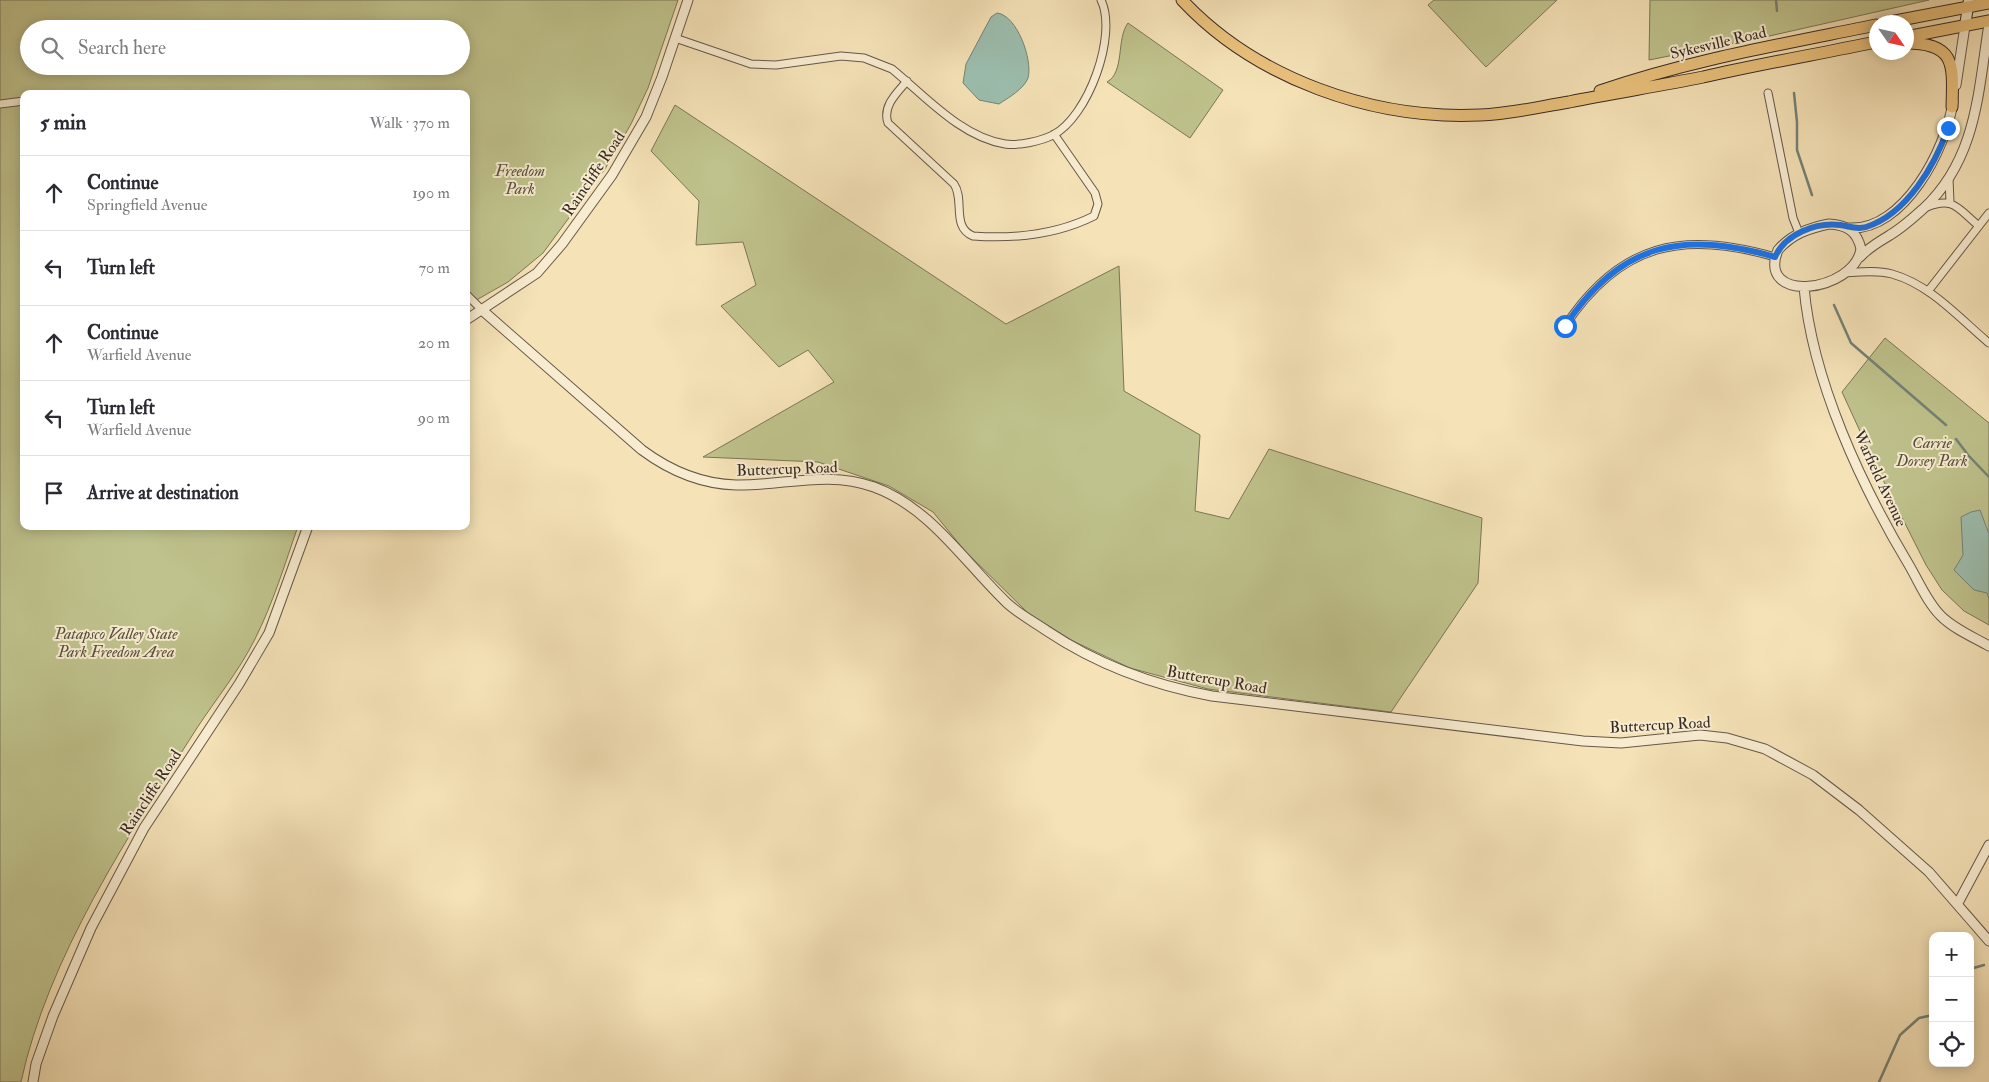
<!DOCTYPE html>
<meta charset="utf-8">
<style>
:root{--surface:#fff;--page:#f7f7f7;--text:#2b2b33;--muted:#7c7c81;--line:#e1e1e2}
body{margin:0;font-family:"IM FELL Double Pica",serif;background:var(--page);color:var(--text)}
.controls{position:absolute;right:15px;bottom:15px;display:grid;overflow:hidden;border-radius:10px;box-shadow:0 2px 12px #0003}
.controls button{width:45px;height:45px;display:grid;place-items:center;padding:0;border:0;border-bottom:1px solid var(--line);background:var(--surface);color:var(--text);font:25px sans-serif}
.compass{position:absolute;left:1869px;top:15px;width:45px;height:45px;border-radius:50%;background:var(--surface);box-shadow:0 2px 12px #0003;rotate:124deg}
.stop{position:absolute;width:15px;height:15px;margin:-11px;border:4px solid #1a73e8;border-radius:50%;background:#fff}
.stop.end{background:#1a73e8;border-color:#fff;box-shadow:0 1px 5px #0008}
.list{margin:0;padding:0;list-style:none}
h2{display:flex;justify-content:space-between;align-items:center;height:65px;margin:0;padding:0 20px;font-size:21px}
h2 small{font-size:16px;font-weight:400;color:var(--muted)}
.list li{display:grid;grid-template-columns:32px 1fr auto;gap:15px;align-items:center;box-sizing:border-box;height:75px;padding:0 20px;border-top:1px solid var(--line)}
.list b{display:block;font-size:19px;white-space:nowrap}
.list p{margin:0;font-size:16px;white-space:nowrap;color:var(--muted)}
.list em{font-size:16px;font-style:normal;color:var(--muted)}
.icon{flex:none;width:28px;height:28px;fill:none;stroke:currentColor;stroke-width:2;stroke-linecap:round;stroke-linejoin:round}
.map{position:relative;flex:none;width:1989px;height:1082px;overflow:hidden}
.search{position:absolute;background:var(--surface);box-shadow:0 2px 12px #0003;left:20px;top:20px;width:450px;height:55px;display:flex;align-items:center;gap:12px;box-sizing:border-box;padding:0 18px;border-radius:28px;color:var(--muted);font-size:19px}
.panel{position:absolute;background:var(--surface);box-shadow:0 2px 12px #0003;left:20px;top:90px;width:450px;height:440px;border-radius:10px}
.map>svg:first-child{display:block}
.green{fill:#bfc28c;stroke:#7b7658;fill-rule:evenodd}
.water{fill:#9cbeae;stroke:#748377}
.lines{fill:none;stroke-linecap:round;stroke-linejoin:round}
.stream{stroke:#748377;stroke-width:2.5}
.minor-casing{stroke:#665849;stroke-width:9}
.tertiary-casing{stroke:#665849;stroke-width:11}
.secondary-casing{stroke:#372a24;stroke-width:12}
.primary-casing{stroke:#372a24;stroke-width:13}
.minor{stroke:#f8ecd0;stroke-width:7}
.tertiary{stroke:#f8ecd0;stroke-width:9}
.secondary{stroke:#f8ecd0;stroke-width:10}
.primary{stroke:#eac17c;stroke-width:11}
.route{stroke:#1a73e8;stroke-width:6}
.labels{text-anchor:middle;stroke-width:4;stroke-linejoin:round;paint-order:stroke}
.street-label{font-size:16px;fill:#372a24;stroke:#f8ecd0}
.park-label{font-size:16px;font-style:italic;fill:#59503e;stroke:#f8ecd0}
</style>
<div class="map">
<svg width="1989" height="1082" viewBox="0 0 1989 1082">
<rect width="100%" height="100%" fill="#f5e2b7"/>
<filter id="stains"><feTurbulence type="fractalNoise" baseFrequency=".004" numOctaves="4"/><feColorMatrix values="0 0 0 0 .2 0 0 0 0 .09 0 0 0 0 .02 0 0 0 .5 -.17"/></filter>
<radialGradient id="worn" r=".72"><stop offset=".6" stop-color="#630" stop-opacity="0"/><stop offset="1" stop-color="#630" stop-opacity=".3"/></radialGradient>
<path class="green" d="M 0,0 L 678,0 L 648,88 L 631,124 L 605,169 L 543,253 L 508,282 L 466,306 L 466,94 L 24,94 L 24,526 L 298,526 C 285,564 273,603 255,639 C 239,671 216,699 197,728 C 129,835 48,957 21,1082 L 0,1082 ZM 29,29 L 461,29 L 461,66 L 29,66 Z
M 1434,0 L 1557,0 L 1486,67 L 1428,5 Z
M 1650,0 L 1929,0 L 1765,37 L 1649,60 Z
M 1128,23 L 1223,90 L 1190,138 L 1107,82 C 1125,72 1116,39 1128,23 Z
M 675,105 L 1006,324 L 1119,266 L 1124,391 L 1200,435 L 1195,511 L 1229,519 L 1269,449 L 1482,518 L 1478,583 L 1391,712 L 1208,689 L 1130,668 L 1073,641 L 1028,613 L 965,551 L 933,512 L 889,486 L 818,462 L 703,457 L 834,382 L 808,350 L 779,367 L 721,306 L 756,285 L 743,242 L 696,245 L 699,201 L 651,151 Z
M 1885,338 L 1989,423 L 1989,625 L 1964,611 L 1942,590 L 1926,565 L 1876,466 L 1842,392 Z"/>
<path class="water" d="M 997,13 C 1017,15 1033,60 1028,78 C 1024,89 1008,98 999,104 L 979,100 L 963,83 L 966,64 L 991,17 Z
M 1980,510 L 1989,534 L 1989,599 L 1987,593 L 1974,590 L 1954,570 L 1963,555 L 1961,517 L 1971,512 Z"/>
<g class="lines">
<path class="stream" d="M 1776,0 L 1777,11
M 1794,93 L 1797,122 L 1797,150 L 1812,195
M 1834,305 L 1851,343 L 1946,425
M 1956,439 L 1968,455 L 1989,477
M 1970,969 L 1984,965
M 1879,1082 L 1900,1035 L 1919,1018 L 1933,1015"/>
<defs>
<path id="minor" d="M 675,38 L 751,64 L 776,65 L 841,56 L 864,58 L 892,69 C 925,96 961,137 1005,144 C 1019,146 1041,141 1053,135 C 1088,117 1118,35 1101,0
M 907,81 C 897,93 882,106 888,123 L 954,184 C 965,200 951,227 973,236 C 1015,239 1056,235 1094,216 L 1098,204 L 1095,193 L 1054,134
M 1768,93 L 1793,218 L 1799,233
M 0,104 L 24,101
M 1949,179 L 1950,202
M 1927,207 C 1954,196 1958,209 1979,226
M 1845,273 C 1860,272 1877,270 1892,274 C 1931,285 1959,318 1989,343
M 1929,290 L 1989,213
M 466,294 L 482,310
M 1565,326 C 1620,243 1683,230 1775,257"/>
<path id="tertiary" d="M 1956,85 L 1965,26
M 1829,224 C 1847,225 1857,231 1861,249 C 1854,292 1756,305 1778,250 C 1792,234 1809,228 1829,224 Z
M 1849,228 C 1904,231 1946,149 1953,102
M 1860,257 C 1869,247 1879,242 1890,235 C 1902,228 1913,218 1923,209 C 1977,159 1978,92 1989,24
M 1804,287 C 1812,380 1861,485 1909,565 C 1919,582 1927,602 1941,616 C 1954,629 1973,637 1989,646
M 482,310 L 642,450 C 669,470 701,484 736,485 C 783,486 827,470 874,487 C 931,508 965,563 1007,603 C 1019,614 1034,622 1047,631 C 1098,665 1152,685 1212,696 L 1583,741 L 1621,743 L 1700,735 L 1727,738 L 1765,749 L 1813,775 L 1859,810 L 1929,872 L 1989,941
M 466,320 L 537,273 L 562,244 L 612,175 L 646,117 L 662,77 L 688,0
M 1958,903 L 1989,845
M 33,1082 L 36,1064 L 53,1016 L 91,928 L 144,828 L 239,684 L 269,633 L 308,526"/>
<path id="secondary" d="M 1965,26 L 1969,0"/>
<path id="primary" d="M 1182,0 C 1256,79 1373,120 1480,115 C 1510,114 1539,107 1569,102 C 1614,93 1658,86 1703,77 C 1760,64 1818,54 1876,42
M 1890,22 L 1989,3
M 1906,37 L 1989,21
M 1906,43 C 1957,43 1953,66 1952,107
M 1600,91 C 1690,60 1783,44 1876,25"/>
</defs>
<use href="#minor" class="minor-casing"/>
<use href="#tertiary" class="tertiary-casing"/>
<use href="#secondary" class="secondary-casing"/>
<use href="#primary" class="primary-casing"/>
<use href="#minor" class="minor"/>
<use href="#tertiary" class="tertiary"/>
<use href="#secondary" class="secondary"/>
<use href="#primary" class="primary"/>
</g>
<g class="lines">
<path class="route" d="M 1565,326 C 1620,243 1683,230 1775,257 C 1785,234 1816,222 1840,225 C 1849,226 1856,230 1866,227 C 1907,214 1935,165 1948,128"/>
</g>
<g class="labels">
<g class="street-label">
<text transform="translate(1718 42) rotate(-13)" y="6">Sykesville Road</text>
<text transform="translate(593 173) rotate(-56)" y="6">Raincliffe Road</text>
<text transform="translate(787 468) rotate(-2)" y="6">Buttercup Road</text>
<text transform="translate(1881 478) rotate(65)" y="6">Warfield Avenue</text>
<text transform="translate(1217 679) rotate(10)" y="6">Buttercup Road</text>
<text transform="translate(1660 724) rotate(-3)" y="6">Buttercup Road</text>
<text transform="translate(150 792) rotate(-57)" y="6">Raincliffe Road</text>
</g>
<g class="park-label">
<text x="520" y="176">Freedom<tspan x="520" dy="18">Park</tspan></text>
<text x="1932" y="448">Carrie<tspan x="1932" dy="18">Dorsey Park</tspan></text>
<text x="116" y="639">Patapsco Valley State<tspan x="116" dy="18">Park Freedom Area</tspan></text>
</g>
</g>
<rect width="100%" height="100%" filter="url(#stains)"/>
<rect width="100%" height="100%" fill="url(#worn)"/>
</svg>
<div class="controls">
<button>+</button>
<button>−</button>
<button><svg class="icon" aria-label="locate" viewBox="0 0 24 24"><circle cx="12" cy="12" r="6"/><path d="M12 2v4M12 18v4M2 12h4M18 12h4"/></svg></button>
</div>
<svg class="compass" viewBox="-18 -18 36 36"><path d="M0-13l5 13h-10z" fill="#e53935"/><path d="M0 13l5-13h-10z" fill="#7c7c81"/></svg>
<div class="stop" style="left:1565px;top:326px"></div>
<div class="stop end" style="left:1948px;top:128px"></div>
<div class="search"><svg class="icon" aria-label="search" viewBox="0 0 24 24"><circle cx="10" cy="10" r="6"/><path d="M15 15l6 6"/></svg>Search here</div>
<section class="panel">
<h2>5 min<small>Walk · 370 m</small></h2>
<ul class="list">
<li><svg class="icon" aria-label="ahead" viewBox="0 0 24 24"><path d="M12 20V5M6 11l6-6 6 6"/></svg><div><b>Continue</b><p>Springfield Avenue</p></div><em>190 m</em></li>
<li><svg class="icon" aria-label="left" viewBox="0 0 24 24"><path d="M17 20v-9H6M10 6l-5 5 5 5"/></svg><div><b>Turn left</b></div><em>70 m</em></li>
<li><svg class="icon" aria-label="ahead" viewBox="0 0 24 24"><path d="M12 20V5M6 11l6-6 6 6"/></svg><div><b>Continue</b><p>Warfield Avenue</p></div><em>20 m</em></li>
<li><svg class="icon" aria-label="left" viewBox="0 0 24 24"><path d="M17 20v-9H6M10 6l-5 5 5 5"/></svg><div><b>Turn left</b><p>Warfield Avenue</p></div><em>90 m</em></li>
<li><svg class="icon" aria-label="arrive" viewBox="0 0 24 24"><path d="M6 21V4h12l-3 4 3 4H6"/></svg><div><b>Arrive at destination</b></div></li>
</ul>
</section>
</div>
